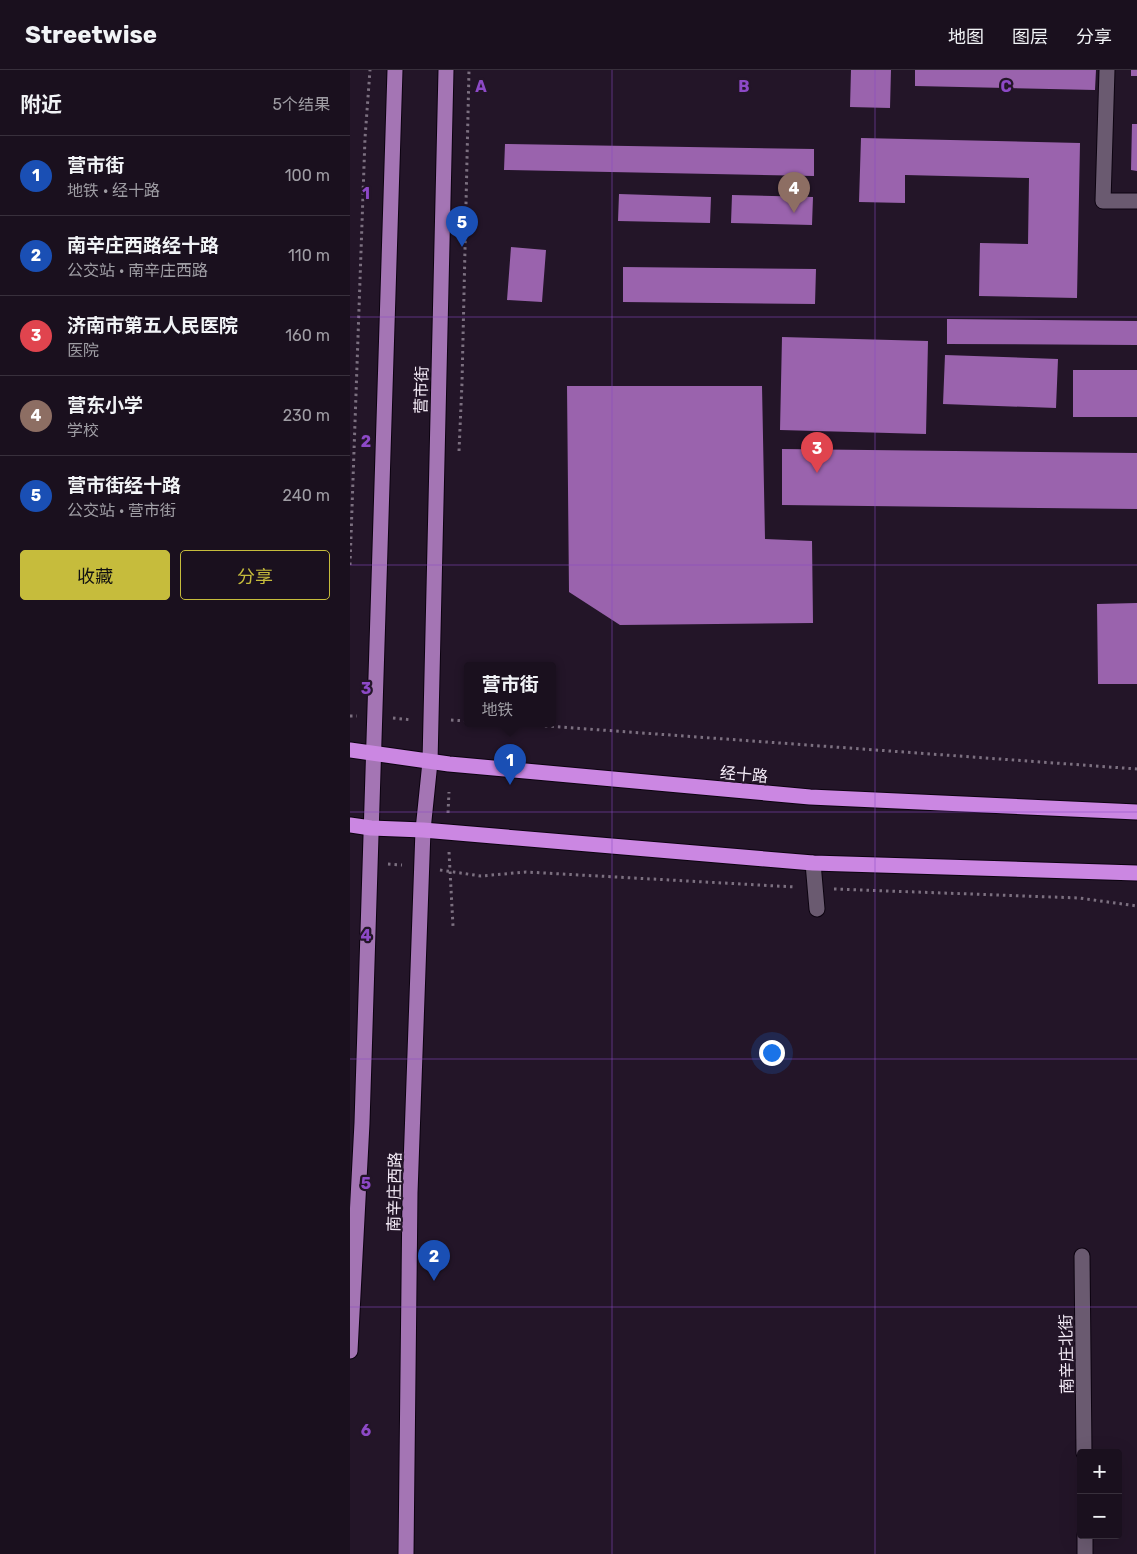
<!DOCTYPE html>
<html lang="zh">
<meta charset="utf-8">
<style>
:root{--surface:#1a101e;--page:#271e2b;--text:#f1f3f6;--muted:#9f9da4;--line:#38303c;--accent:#c6bc3c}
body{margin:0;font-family:Rubik,"Noto Sans SC",sans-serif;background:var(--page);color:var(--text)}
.controls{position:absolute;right:15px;bottom:15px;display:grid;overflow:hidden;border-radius:5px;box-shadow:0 5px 20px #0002}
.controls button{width:45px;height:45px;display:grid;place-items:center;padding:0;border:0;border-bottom:1px solid var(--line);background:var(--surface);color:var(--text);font:25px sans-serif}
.you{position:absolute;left:421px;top:982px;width:18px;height:18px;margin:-12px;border:4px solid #fff;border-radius:50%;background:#1a73e8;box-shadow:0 0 0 8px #1a73e833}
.badge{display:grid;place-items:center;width:32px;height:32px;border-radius:50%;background:var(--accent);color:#fff;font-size:16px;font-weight:700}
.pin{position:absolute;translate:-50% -41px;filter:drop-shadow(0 1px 2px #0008)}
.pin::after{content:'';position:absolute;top:26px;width:18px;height:15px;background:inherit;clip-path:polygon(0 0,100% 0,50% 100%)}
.popup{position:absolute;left:114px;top:592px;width:92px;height:65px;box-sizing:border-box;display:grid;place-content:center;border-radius:5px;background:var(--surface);filter:drop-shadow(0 1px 4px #0005);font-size:16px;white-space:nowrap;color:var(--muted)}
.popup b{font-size:19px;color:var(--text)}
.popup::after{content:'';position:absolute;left:50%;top:100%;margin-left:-10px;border:10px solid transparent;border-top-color:var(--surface)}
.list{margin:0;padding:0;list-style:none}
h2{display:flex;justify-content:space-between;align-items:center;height:65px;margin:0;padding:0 20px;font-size:21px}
h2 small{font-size:16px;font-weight:400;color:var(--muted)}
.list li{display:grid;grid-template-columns:32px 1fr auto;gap:15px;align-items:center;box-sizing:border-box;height:80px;padding:0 20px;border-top:1px solid var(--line)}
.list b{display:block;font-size:19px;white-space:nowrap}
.list p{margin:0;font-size:16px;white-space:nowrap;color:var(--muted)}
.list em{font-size:16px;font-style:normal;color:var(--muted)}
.actions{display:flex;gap:10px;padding:15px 20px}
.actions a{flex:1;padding:11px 0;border:1px solid var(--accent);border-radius:5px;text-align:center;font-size:18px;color:var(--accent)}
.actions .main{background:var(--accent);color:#111}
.map{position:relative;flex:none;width:787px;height:1484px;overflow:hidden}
header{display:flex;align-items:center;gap:30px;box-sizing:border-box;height:70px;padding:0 25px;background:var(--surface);border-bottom:1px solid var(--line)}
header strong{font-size:24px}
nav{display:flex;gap:28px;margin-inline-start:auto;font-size:18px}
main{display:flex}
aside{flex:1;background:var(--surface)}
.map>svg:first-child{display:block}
.building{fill:#9a63ad}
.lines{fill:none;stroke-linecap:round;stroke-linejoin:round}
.street-casing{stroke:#0c0310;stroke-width:17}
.primary-casing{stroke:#0c0310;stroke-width:17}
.highway-casing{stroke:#0c0310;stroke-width:17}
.path{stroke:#7c7080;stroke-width:3;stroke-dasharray:2.5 4;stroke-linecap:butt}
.street{stroke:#6a5a70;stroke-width:15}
.primary{stroke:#a475b4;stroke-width:15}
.highway{stroke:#cb87e2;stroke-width:15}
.grid{fill:none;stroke:#8d49c7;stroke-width:1;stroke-opacity:0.55}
.labels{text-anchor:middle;stroke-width:4.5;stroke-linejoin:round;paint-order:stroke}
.street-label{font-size:16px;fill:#f4ebf7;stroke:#231528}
.grid-label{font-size:16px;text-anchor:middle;font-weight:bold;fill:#8d49c7;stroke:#231528;stroke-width:4.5;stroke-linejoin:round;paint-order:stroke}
</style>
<header>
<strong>Streetwise</strong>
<nav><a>地图</a><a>图层</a><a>分享</a></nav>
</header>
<main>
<aside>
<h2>附近<small>5个结果</small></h2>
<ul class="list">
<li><span class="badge" style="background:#1a4fb4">1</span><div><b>营市街</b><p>地铁 · 经十路</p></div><em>100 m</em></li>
<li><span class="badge" style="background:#1a4fb4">2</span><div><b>南辛庄西路经十路</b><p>公交站 · 南辛庄西路</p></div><em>110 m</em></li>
<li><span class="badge" style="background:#e0444e">3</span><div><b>济南市第五人民医院</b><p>医院</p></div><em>160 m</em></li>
<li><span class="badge" style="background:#8d6e63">4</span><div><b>营东小学</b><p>学校</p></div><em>230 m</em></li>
<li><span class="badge" style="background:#1a4fb4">5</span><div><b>营市街经十路</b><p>公交站 · 营市街</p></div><em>240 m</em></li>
</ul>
<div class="actions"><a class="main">收藏</a><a>分享</a></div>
</aside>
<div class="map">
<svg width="787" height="1484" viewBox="0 0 787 1484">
<rect width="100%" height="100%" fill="#231528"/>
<path class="building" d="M 501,0 L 541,0 L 540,38 L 500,37 Z
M 565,0 L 746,0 L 745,20 L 565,16 Z
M 781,0 L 787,0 L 787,6 L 781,6 Z
M 782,54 L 787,54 L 787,101 L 781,100 Z
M 511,68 L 730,73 L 727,228 L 629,226 L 630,173 L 678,174 L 679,108 L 555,105 L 555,133 L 509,132 Z
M 155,74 L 464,79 L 464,106 L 154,100 Z
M 269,124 L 361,127 L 360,153 L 268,151 Z
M 382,125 L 463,127 L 462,155 L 381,153 Z
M 161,177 L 196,180 L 192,232 L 157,230 Z
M 273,197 L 466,199 L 465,234 L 273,232 Z
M 597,249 L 787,251 L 787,275 L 597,274 Z
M 432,267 L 578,271 L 576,364 L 430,360 Z
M 595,285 L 708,289 L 706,338 L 593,334 Z
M 723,300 L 787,300 L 787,347 L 723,347 Z
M 217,316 L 412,316 L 415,469 L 462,471 L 463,553 L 270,555 L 219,522 Z
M 432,379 L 787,383 L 787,439 L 432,435 Z
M 787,533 L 787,614 L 748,614 L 747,534 Z"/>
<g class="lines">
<defs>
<path id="street" d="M 757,0 L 753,131 L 787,131
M 463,793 L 467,839
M 732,1186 L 734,1383
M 735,1465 L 735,1484"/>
<path id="primary" d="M 0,1281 L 12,1053 L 45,0
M 56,1484 L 60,1123 L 73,760 L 80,692 L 96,0"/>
<path id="highway" d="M 0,680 L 99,694 L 460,727 L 787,742
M 0,755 L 21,758 L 73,760 L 463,793 L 787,803"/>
</defs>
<use href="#street" class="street-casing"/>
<use href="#primary" class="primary-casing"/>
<use href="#highway" class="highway-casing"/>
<path class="path" d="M 109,381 L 112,313 L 119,0
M 0,495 L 15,68 L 20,0
M 0,646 L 7,646
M 43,648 L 62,650
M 101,650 L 118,651
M 169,654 L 787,699
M 98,743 L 99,722
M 99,782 L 103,856
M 38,794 L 52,795
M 90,800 L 131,806 L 176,802 L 445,817
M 484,819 L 729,828 L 787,836"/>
<use href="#street" class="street"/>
<use href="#primary" class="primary"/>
<use href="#highway" class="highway"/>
</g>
<path class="grid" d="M 262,0 L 262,1484M 525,0 L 525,1484M 0,247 L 787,247M 0,495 L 787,495M 0,742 L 787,742M 0,989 L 787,989M 0,1237 L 787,1237"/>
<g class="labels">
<g class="street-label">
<text transform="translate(71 320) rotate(-89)" y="6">营市街</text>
<text transform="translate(394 704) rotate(5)" y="6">经十路</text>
<text transform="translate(44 1122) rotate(-89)" y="6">南辛庄西路</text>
<text transform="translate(716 1284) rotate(-91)" y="6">南辛庄北街</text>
</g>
</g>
<g class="grid-label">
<text x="131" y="22">A</text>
<text x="394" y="22">B</text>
<text x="656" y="22">C</text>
<text x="16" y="129">1</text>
<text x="16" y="377">2</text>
<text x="16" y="624">3</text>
<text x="16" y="871">4</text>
<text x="16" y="1119">5</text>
<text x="16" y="1366">6</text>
</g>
</svg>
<div class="controls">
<button>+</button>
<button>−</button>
</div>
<div class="you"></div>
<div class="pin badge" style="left:160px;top:715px;background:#1a4fb4">1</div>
<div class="popup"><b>营市街</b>地铁</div>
<div class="pin badge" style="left:84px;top:1211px;background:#1a4fb4">2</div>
<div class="pin badge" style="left:467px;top:403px;background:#e0444e">3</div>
<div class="pin badge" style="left:444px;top:143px;background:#8d6e63">4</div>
<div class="pin badge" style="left:112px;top:177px;background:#1a4fb4">5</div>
</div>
</main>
